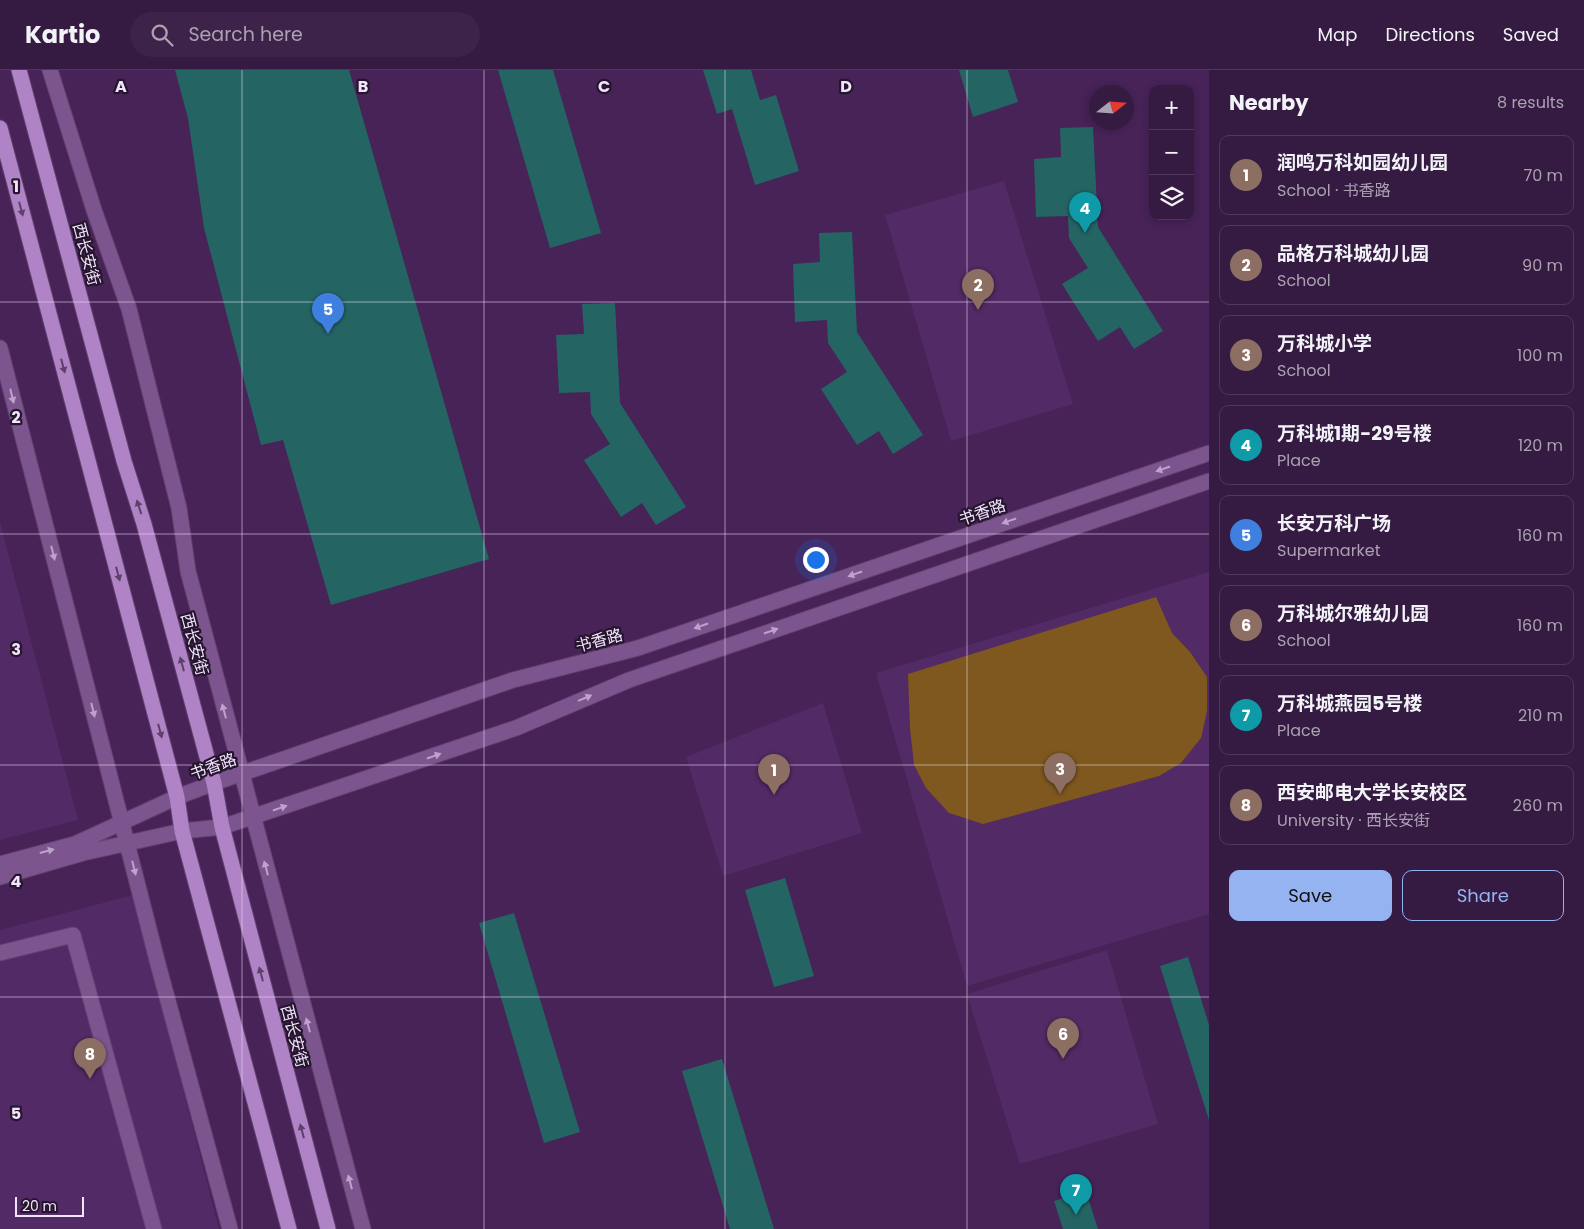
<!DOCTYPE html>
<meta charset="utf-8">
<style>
:root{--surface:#351a42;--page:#3d2349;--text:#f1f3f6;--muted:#aaa1b2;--line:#4f385b;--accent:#95b2f1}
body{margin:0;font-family:Poppins,"Noto Sans SC",sans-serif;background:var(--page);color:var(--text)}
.controls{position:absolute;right:15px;top:15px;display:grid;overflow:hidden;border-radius:10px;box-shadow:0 2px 8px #0003}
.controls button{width:45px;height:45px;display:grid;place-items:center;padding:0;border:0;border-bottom:1px solid var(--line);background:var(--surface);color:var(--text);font:25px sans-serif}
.compass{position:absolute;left:1089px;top:15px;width:45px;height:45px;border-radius:50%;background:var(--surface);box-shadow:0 2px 8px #0003;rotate:73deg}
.scale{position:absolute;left:15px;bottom:12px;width:69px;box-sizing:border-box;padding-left:5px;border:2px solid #f3e3fd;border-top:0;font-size:14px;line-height:18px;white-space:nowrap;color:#f3e3fd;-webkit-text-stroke:4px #25162d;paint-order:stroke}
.you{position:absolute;left:815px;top:489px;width:18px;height:18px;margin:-12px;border:4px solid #fff;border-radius:50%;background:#1a73e8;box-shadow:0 0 0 8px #1a73e833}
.badge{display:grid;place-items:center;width:32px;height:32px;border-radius:50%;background:var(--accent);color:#fff;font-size:16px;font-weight:700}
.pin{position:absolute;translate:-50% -41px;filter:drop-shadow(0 1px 2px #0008)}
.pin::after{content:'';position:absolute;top:26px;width:18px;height:15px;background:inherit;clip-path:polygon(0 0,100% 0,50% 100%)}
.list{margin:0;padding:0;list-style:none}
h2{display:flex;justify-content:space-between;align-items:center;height:65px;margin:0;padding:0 20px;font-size:21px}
h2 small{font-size:16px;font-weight:400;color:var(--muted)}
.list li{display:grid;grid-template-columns:32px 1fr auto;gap:15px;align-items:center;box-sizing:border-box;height:80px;margin:0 10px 10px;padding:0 10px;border:1px solid var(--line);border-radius:10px}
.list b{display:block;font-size:19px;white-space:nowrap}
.list p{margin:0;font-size:16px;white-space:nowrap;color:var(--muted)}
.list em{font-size:16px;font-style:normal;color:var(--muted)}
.actions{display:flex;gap:10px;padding:15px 20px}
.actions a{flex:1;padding:11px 0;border:1px solid var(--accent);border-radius:10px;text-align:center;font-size:18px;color:var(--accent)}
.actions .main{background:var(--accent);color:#111}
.icon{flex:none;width:28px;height:28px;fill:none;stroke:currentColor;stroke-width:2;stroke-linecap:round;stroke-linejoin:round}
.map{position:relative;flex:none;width:1209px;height:1159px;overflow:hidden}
header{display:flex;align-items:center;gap:30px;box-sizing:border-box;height:70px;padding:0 25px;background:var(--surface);border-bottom:1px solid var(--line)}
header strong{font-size:24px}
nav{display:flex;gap:28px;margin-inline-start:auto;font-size:18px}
.search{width:350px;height:45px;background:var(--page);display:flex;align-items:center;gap:12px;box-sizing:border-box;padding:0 18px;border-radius:28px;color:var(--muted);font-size:19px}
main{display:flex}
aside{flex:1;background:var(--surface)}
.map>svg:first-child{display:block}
.built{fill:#522a65}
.green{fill:#7e581e}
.building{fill:#246564}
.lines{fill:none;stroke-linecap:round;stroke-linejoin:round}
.street-casing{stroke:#60406e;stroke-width:17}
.secondary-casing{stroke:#60406e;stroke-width:17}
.primary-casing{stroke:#60406e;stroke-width:17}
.street{stroke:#7c558f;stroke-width:15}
.secondary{stroke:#7c558f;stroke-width:15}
.primary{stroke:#af83c5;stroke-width:15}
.oneway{fill:#5c426a}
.oneway2{fill:#bda3cc}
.grid{fill:none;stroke:#f3e3fd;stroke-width:1;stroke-opacity:0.55}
.labels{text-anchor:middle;stroke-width:4.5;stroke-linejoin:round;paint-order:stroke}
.street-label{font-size:16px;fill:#f3e3fd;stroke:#25162d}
.grid-label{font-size:16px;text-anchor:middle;font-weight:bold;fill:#f3e3fd;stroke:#25162d;stroke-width:4.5;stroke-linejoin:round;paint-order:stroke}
</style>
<header>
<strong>Kartio</strong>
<div class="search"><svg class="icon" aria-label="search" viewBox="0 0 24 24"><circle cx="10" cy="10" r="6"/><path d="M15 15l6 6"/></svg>Search here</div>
<nav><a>Map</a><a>Directions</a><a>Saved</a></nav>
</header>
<main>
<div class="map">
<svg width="1209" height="1159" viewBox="0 0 1209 1159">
<rect width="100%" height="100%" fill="#472358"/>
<path class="built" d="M 1004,111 L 1073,334 L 951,371 L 885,145 Z
M 0,452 L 78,750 L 0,770 Z
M 1209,502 L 1209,844 L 967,916 L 876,603 Z
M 823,633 L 862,763 L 723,806 L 686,687 Z
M 133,825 L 219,1159 L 0,1159 L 0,860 Z
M 1107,880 L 1158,1054 L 1020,1094 L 967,924 Z"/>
<path class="green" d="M 1156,527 L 1172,563 L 1190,582 L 1207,607 L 1207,641 L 1201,668 L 1181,693 L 1159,706 L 983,754 L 949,743 L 926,718 L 914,695 L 910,658 L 908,604 Z"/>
<path class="building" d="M 175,0 L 349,0 L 489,489 L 331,535 L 283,370 L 261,375 L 204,158 L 188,48 Z
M 498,0 L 553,0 L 601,163 L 550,178 Z
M 703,0 L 751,0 L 760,30 L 776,25 L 799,101 L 755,115 L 732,39 L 717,44 Z
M 959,0 L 1008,0 L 1018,32 L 973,47 Z
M 1093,57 L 1098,157 L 1163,261 L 1134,279 L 1120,257 L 1098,271 L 1062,214 L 1088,198 L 1069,168 L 1068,146 L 1036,147 L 1034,89 L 1061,87 L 1060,58 Z
M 852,162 L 857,262 L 923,365 L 893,384 L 879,361 L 857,375 L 821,319 L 847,302 L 828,273 L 827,250 L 795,252 L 793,194 L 820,192 L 819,163 Z
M 615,233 L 620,333 L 686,437 L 656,455 L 642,433 L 621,447 L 584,390 L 610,374 L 591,344 L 590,322 L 559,323 L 556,265 L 584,264 L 582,234 Z
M 785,808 L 814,906 L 774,917 L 745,820 Z
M 514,843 L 580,1062 L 544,1073 L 479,853 Z
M 1188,887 L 1209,955 L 1209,1050 L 1160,896 Z
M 722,989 L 774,1159 L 730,1159 L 682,1001 Z
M 1086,1121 L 1098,1159 L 1063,1159 L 1054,1131 Z"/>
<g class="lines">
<defs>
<path id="street" d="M 0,883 L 73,865 L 154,1159"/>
<path id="secondary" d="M 50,0 L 94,140 L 129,239 L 179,438 L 188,501 L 363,1159
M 0,278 L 159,898 L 230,1159
M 0,794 L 75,774 L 177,727 L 214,713 L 513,610 L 638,578 L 1209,383
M 0,807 L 83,783 L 182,761 L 222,757 L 516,658 L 629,610 L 1209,411"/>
<path id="primary" d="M 19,0 L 124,391 L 144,454 L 214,713 L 222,757 L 328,1159
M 0,58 L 177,727 L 182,761 L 289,1159"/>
</defs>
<use href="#street" class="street-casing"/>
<use href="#secondary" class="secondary-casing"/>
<use href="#primary" class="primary-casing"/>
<use href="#street" class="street"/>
<use href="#secondary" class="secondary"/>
<use href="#primary" class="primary"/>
</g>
<defs><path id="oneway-solid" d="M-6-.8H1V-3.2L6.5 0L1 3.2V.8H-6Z" transform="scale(1.25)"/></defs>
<g class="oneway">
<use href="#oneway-solid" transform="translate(21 139) rotate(75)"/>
<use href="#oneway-solid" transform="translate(63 296) rotate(75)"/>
<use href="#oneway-solid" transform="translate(139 437) rotate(-108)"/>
<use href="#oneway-solid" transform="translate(118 504) rotate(75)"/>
<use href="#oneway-solid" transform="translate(182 594) rotate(-105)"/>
<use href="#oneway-solid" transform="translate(160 661) rotate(75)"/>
<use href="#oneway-solid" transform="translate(261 904) rotate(-105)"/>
<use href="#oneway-solid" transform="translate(302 1061) rotate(-105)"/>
</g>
<g class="oneway2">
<use href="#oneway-solid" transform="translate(12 326) rotate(76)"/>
<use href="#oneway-solid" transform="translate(1163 399) rotate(161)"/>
<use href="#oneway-solid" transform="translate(1009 451) rotate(161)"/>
<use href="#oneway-solid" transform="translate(53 483) rotate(76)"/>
<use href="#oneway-solid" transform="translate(855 504) rotate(161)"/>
<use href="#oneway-solid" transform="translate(701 556) rotate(161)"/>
<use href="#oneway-solid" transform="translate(771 561) rotate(-19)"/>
<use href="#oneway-solid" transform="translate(585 628) rotate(-23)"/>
<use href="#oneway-solid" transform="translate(93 640) rotate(76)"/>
<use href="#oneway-solid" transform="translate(224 641) rotate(-105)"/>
<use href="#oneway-solid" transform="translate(434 686) rotate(-19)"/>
<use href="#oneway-solid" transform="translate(280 738) rotate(-19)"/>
<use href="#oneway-solid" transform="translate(47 781) rotate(-15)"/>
<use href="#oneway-solid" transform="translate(134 798) rotate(76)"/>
<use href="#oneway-solid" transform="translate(266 798) rotate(-105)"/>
<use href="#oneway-solid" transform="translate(308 955) rotate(-105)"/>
<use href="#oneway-solid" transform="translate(350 1112) rotate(-105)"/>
</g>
<path class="grid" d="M 242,0 L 242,1159M 484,0 L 484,1159M 725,0 L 725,1159M 967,0 L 967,1159M 0,232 L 1209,232M 0,464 L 1209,464M 0,695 L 1209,695M 0,927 L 1209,927"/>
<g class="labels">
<g class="street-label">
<text transform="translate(87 184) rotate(75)" y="6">西长安街</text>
<text transform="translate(982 442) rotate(-19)" y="6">书香路</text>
<text transform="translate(599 570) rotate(-15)" y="6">书香路</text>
<text transform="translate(195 574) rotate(75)" y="6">西长安街</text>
<text transform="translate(213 696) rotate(-20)" y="6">书香路</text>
<text transform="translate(295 966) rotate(75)" y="6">西长安街</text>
</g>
</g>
<g class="grid-label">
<text x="121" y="22">A</text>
<text x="363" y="22">B</text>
<text x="604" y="22">C</text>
<text x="846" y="22">D</text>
<text x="16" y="122">1</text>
<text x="16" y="353">2</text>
<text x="16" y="585">3</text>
<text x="16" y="817">4</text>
<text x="16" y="1049">5</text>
</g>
</svg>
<div class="controls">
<button>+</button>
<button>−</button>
<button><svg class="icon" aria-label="layers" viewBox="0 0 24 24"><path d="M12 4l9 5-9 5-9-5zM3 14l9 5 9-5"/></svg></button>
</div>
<svg class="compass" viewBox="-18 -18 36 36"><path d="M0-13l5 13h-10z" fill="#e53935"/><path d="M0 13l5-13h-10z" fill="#aaa1b2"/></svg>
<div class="scale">20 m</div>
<div class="you"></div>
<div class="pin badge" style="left:774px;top:725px;background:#8d6e63">1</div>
<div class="pin badge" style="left:978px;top:240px;background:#8d6e63">2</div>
<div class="pin badge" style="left:1060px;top:724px;background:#8d6e63">3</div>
<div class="pin badge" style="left:1085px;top:163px;background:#0f9aa8">4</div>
<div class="pin badge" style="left:328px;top:264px;background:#3f7fe0">5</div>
<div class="pin badge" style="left:1063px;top:989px;background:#8d6e63">6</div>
<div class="pin badge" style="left:1076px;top:1145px;background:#0f9aa8">7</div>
<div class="pin badge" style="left:90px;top:1009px;background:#8d6e63">8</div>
</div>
<aside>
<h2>Nearby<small>8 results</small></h2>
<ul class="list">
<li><span class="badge" style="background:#8d6e63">1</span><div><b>润鸣万科如园幼儿园</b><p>School · 书香路</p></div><em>70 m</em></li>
<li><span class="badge" style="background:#8d6e63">2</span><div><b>品格万科城幼儿园</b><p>School</p></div><em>90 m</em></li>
<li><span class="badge" style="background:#8d6e63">3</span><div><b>万科城小学</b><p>School</p></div><em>100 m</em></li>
<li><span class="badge" style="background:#0f9aa8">4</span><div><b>万科城1期-29号楼</b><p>Place</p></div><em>120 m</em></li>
<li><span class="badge" style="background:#3f7fe0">5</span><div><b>长安万科广场</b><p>Supermarket</p></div><em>160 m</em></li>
<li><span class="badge" style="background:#8d6e63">6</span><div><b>万科城尔雅幼儿园</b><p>School</p></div><em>160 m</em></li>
<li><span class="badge" style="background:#0f9aa8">7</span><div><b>万科城燕园5号楼</b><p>Place</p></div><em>210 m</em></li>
<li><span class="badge" style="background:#8d6e63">8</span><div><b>西安邮电大学长安校区</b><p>University · 西长安街</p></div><em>260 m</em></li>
</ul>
<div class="actions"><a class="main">Save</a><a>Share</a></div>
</aside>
</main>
